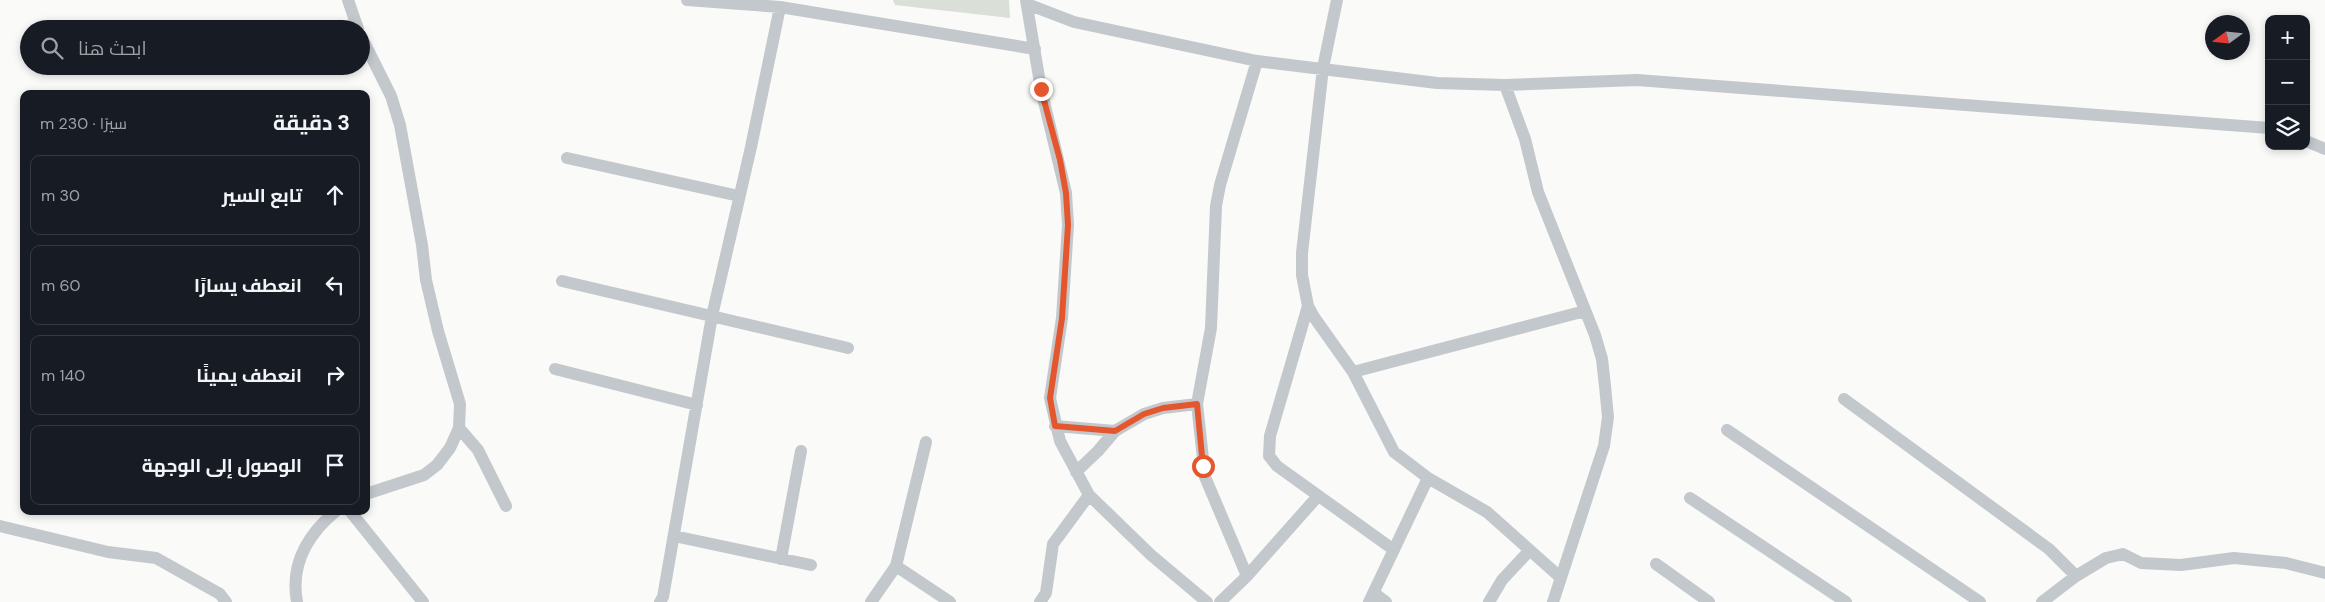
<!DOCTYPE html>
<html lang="ar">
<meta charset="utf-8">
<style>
:root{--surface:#171b24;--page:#242831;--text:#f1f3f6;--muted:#9ea1a6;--line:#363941}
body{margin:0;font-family:"DM Sans",Cairo,sans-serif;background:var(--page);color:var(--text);direction:rtl}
.controls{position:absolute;right:15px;top:15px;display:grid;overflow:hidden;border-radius:10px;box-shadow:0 2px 8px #0003}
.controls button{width:45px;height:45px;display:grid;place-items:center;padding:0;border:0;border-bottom:1px solid var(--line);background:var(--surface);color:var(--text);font:25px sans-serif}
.compass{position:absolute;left:2205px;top:15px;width:45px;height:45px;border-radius:50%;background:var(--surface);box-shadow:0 2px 8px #0003;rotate:255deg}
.stop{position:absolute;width:15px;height:15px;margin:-11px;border:4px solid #e4572e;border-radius:50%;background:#fff}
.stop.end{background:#e4572e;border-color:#fff;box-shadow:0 1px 5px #0008}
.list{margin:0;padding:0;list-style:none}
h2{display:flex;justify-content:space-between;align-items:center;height:65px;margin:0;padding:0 20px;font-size:21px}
h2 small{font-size:16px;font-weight:400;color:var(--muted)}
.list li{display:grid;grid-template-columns:32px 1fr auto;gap:15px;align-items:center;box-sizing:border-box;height:80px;margin:0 10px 10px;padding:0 10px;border:1px solid var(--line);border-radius:10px}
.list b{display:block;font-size:19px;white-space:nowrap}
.list em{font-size:16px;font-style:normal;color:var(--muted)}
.icon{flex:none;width:28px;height:28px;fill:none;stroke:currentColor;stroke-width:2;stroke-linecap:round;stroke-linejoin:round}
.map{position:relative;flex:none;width:2325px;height:602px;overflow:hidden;direction:ltr}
.search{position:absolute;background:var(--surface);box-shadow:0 2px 8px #0003;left:20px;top:20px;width:350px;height:55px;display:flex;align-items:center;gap:12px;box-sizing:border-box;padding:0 18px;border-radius:28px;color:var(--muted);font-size:19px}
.panel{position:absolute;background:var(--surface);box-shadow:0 2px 8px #0003;left:20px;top:90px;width:350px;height:425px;border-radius:10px;direction:rtl}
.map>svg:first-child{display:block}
.green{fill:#dadfd7}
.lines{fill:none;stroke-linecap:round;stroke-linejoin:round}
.street{stroke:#c3c8cc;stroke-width:12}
.route{stroke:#e4572e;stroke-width:6}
</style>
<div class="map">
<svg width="2325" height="602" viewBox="0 0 2325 602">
<rect width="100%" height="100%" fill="#fafaf8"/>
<path class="green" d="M 893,0 L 1009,0 L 1010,18 L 895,5 Z"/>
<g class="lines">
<path class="street" d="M 348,0 L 358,29
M 687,0 L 780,7 L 1035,49
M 1026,0 L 1041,89 L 1066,193 L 1068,225 L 1062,318 L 1050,398 L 1060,441 L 1089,495 L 1151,555 L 1207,602
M 1337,0 L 1323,68 L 1302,253 L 1302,275 L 1308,306 L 1314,317 L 1353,372 L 1394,452 L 1428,478 L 1487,512 L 1561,578
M 1027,4 L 1074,22 L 1257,61 L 1437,83 L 1505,85 L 1637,80 L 2269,128
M 361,36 L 391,96 L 400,125 L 422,245 L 426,280 L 438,331 L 460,404 L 459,428 L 450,448 L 437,465 L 424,475 L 366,494
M 1505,85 L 1525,139 L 1538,192 L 1595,335 L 1602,359 L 1605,386 L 1608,417 L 1604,446 L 1553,602
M 2306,141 L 2325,149
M 567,158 L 739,196
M 562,281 L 848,348
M 1308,306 L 1270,436 L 1269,456 L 1277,466 L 1394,550
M 555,369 L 697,405
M 1353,372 L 1585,311
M 1844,399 L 2049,549 L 2076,576
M 1055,426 L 1115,431
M 459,428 L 478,450 L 506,506
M 1727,430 L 1980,602
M 1076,472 L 1098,451 L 1115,431 L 1144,414 L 1163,408 L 1197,404
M 1690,498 L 1846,602
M 350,511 L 423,602
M 0,526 L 108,552 L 156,558 L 220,594 L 226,602
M 674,536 L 811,565
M 781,559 L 801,451
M 1656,564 L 1709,602
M 896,566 L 950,602
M 1247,576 L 1205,477 L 1197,404 L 1211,328 L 1216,206 L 1220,185 L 1257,61
M 1374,593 L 1386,602
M 297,602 C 290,564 307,535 336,511
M 660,602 L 663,597 L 712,316 L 751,147 L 780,7
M 871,602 L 896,566 L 926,442
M 1040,602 L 1046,593 L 1053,544 L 1089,495
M 1220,602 L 1247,576 L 1318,496
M 1369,602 L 1428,478
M 1489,602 L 1502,580 L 1529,551
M 2042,602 L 2076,576 L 2106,558 L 2123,554 L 2141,563 L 2181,565 L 2234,558 L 2286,563 L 2325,573"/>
</g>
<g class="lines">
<path class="route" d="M 1041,89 L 1060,160 L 1066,193 L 1068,225 L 1062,318 L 1050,398 L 1055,426 L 1115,431 L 1144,414 L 1163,408 L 1197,404 L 1203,466"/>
</g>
</svg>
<div class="controls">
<button>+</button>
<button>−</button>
<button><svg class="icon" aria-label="layers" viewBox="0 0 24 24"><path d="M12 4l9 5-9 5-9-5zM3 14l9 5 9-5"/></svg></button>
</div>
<svg class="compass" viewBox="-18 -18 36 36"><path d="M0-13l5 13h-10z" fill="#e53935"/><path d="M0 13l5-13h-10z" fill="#9ea1a6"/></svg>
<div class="stop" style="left:1203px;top:466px"></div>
<div class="stop end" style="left:1041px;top:89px"></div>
<div class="search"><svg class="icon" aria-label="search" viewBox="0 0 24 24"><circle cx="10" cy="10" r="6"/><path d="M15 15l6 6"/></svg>ابحث هنا</div>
<section class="panel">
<h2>3 دقيقة<small>سيرًا · 230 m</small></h2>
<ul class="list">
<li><svg class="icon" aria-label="ahead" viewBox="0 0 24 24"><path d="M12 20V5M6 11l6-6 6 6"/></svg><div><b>تابع السير</b></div><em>30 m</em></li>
<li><svg class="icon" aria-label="left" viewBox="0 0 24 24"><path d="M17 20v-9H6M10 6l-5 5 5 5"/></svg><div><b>انعطف يسارًا</b></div><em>60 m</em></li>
<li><svg class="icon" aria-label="right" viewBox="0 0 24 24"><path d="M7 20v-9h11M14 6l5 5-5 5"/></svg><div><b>انعطف يمينًا</b></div><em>140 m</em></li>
<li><svg class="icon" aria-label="arrive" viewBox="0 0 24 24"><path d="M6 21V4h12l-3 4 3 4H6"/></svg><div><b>الوصول إلى الوجهة</b></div></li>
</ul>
</section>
</div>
